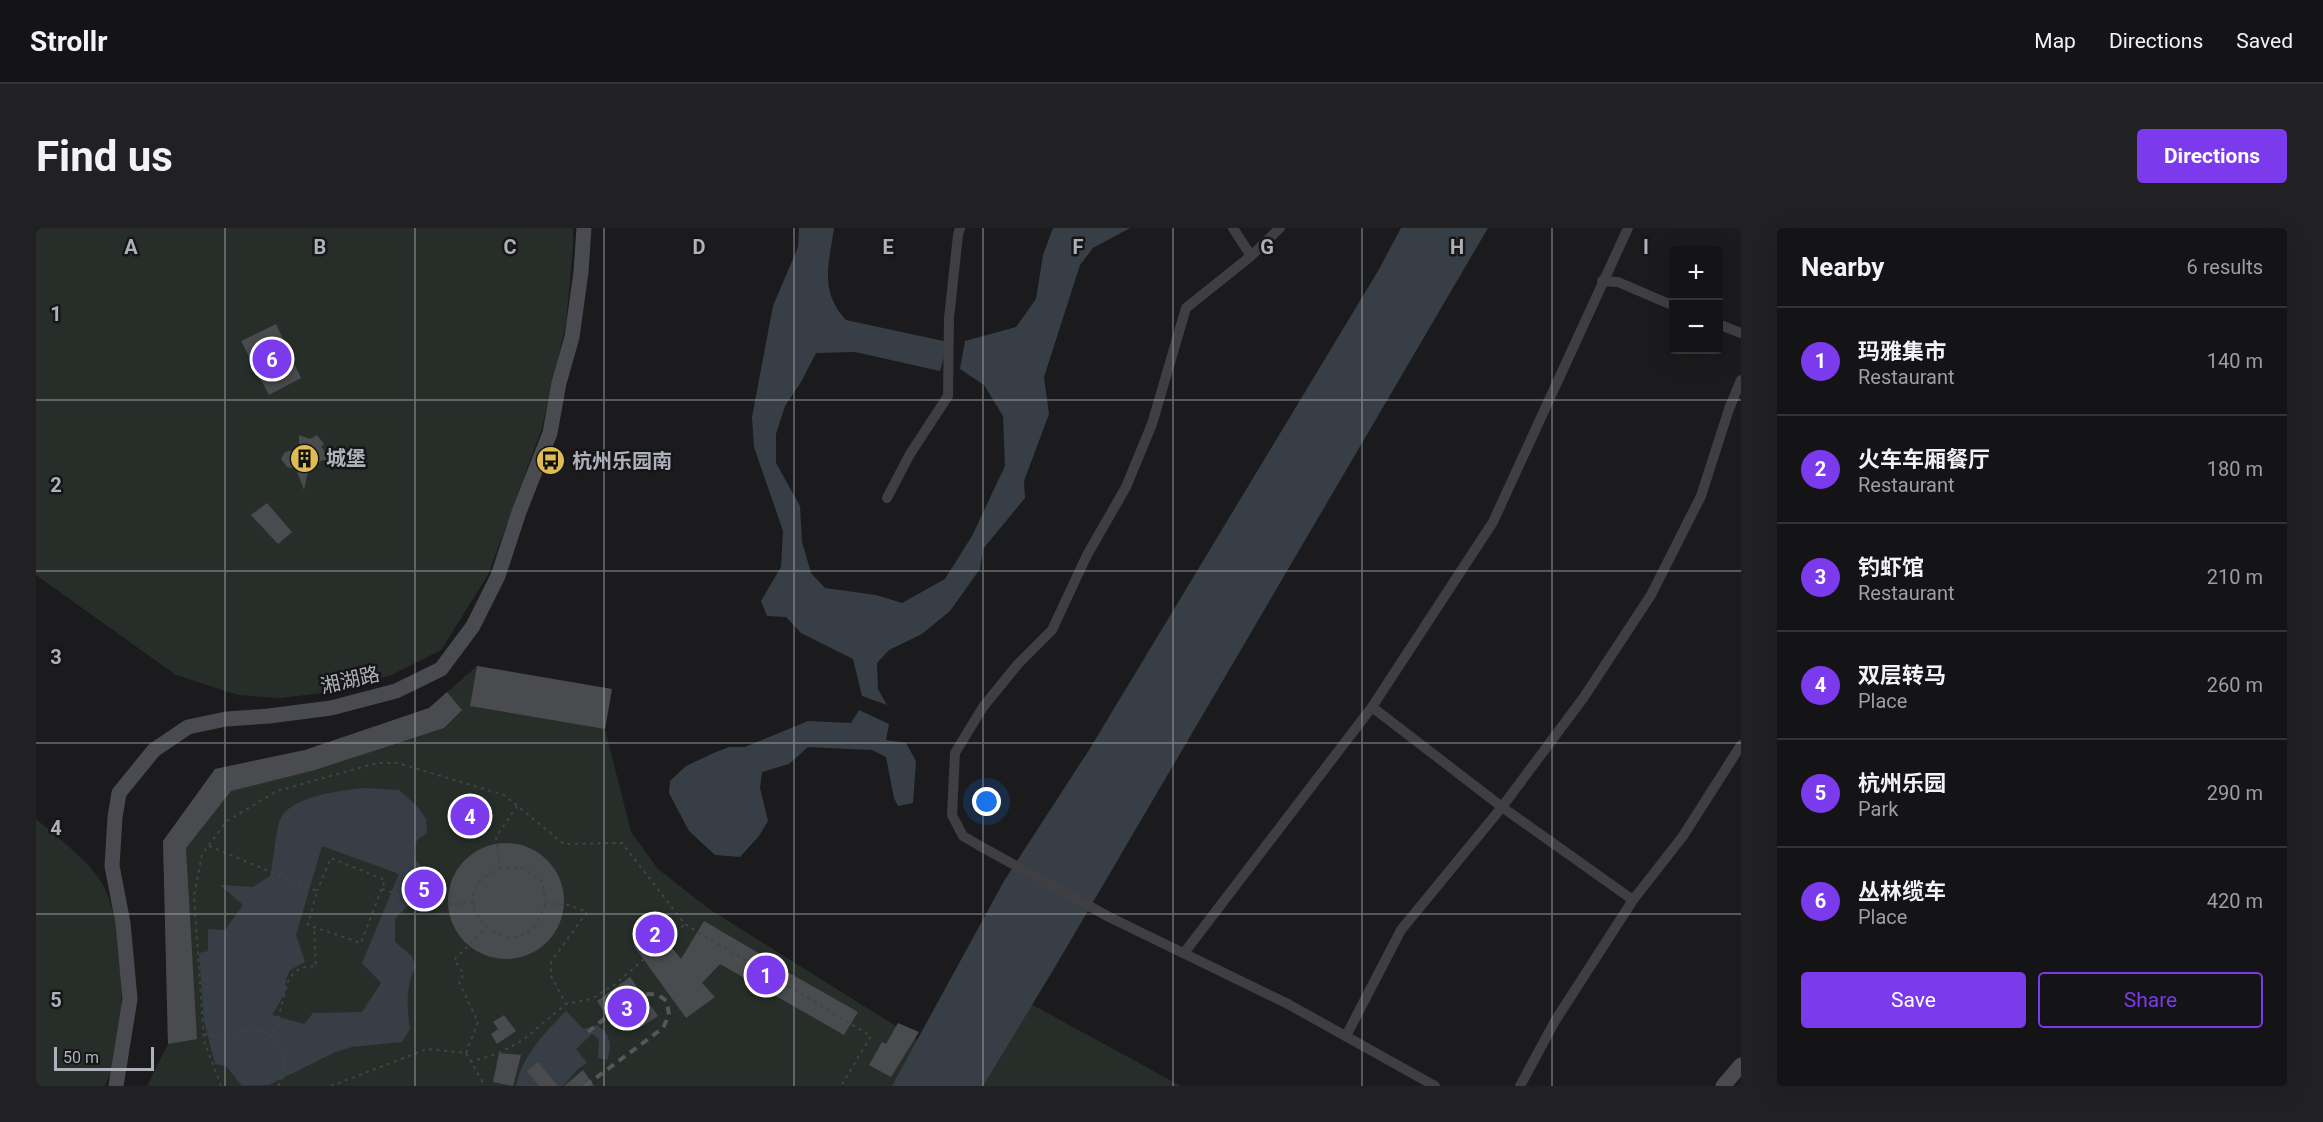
<!DOCTYPE html>
<meta charset="utf-8">
<style>
:root{--surface:#141416;--page:#212123;--text:#f1f3f6;--muted:#9d9ea1;--line:#333335;--accent:#7c3aed}
body{margin:0;font-family:Roboto,"Noto Sans SC",sans-serif;background:var(--page);color:var(--text)}
.controls{position:absolute;right:18px;top:18px;display:grid;overflow:hidden;border-radius:6px;box-shadow:0 6px 24px #0002}
.controls button{width:54px;height:54px;display:grid;place-items:center;padding:0;border:0;border-bottom:2px solid var(--line);background:var(--surface);color:var(--text);font:30px sans-serif}
.scale{position:absolute;left:18px;bottom:15px;width:100px;box-sizing:border-box;padding-left:6px;border:3px solid #afb1ba;border-top:0;font-size:16px;line-height:21px;white-space:nowrap;color:#afb1ba;-webkit-text-stroke:4px #161618;paint-order:stroke}
.you{position:absolute;left:951px;top:574px;width:21px;height:21px;margin:-15px;border:4px solid #fff;border-radius:50%;background:#1a73e8;box-shadow:0 0 0 9px #1a73e833}
.badge{display:grid;place-items:center;width:39px;height:39px;border-radius:50%;background:var(--accent);color:#fff;font-size:20px;font-weight:700}
.pin{position:absolute;translate:-50% -50%;border:3px solid #fff;box-shadow:0 2px 6px #0006}
.list{margin:0;padding:0;list-style:none}
h2{display:flex;justify-content:space-between;align-items:center;height:78px;margin:0;padding:0 24px;font-size:26px}
h2 small{font-size:20px;font-weight:400;color:var(--muted)}
.list li{display:grid;grid-template-columns:39px 1fr auto;gap:18px;align-items:center;box-sizing:border-box;height:108px;padding:0 24px;border-top:2px solid var(--line)}
.list b{display:block;font-size:22px;white-space:nowrap}
.list p{margin:0;font-size:20px;white-space:nowrap;color:var(--muted)}
.list em{font-size:20px;font-style:normal;color:var(--muted)}
.actions{display:flex;gap:12px;padding:18px 24px}
.actions a{flex:1;padding:14px 0;border:2px solid var(--accent);border-radius:6px;text-align:center;font-size:21px;color:var(--accent)}
.actions .main{background:var(--accent);color:#fff}
.map{position:relative;flex:none;width:1705px;height:858px;overflow:hidden;border-radius:6px}
header{display:flex;align-items:center;gap:36px;box-sizing:border-box;height:84px;padding:0 30px;background:var(--surface);border-bottom:2px solid var(--line)}
header strong{font-size:28px}
nav{display:flex;gap:33px;margin-inline-start:auto;font-size:21px}
.intro{display:flex;align-items:center;justify-content:space-between;box-sizing:border-box;height:144px;padding:0 36px}
h1{margin:0;font-size:42px}
.button{padding:15px 27px;border-radius:6px;background:var(--accent);color:#fff;font-size:21px;font-weight:700}
main{display:flex;gap:36px;padding:0 36px}
aside{flex:1;background:var(--surface);border-radius:6px;box-shadow:0 6px 24px #0002}
.map>svg:first-child{display:block}
.green{fill:#272e29}
.water{fill:#373e45;fill-rule:evenodd}
.building{fill:#4a4b4e}
.lines{fill:none;stroke-linecap:round;stroke-linejoin:round}
.path{stroke:#424348;stroke-width:2;stroke-dasharray:3 4.5;stroke-linecap:butt}
.street{stroke:#3e3e43;stroke-width:10}
.secondary{stroke:#4a4b51;stroke-width:15}
.rail{stroke:#55565c;stroke-width:4;stroke-dasharray:8 6;stroke-linecap:butt}
.grid{fill:none;stroke:#afb1ba;stroke-width:1.5;stroke-opacity:0.55}
.labels{text-anchor:middle;stroke-width:5;stroke-linejoin:round;paint-order:stroke}
.poi-label{font-size:20px;font-weight:bold;fill:#afb1ba;stroke:#161618;text-anchor:start}
.street-label{font-size:20px;fill:#afb1ba;stroke:#161618}
.grid-label{font-size:20px;text-anchor:middle;font-weight:bold;fill:#afb1ba;stroke:#161618;stroke-width:5;stroke-linejoin:round;paint-order:stroke}
</style>
<header>
<strong>Strollr</strong>
<nav><a>Map</a><a>Directions</a><a>Saved</a></nav>
</header>
<div class="intro"><h1>Find us</h1><a class="button">Directions</a></div>
<main>
<div class="map">
<svg width="1705" height="858" viewBox="0 0 1705 858">
<rect width="100%" height="100%" fill="#1b1b1d"/>
<path class="green" d="M 0,0 L 537,0 L 537,19 L 530,96 L 506,200 L 452,347 L 405,422 L 355,447 L 295,464 L 244,470 L 202,467 L 140,447 L 0,347 Z
M 441,438 L 576,461 L 569,501 L 595,604 L 622,641 L 673,681 L 914,832 L 960,757 L 1145,858 L 111,858 L 132,816 L 127,613 L 179,541 L 269,522 L 393,480 Z
M 0,591 C 20,608 53,633 66,655 C 89,697 89,782 80,828 C 79,838 73,848 69,858 L 0,858 Z"/>
<path class="water" d="M 763,0 L 798,0 C 793,36 783,63 810,92 L 912,114 L 904,143 L 819,124 L 780,125 L 765,154 L 749,178 L 740,206 L 740,235 L 764,278 L 766,314 L 775,345 L 789,360 L 840,367 L 866,375 L 909,351 L 936,308 L 969,238 L 967,188 L 948,157 L 924,141 L 929,113 L 980,99 L 1000,71 L 1007,27 L 1017,0 L 1094,0 L 1057,20 L 1044,37 L 1008,149 L 1013,186 L 988,253 L 989,270 L 947,321 L 944,341 L 914,383 L 886,406 L 853,422 L 841,435 L 842,461 L 851,477 L 826,468 L 817,431 L 765,405 L 750,389 L 731,388 L 725,373 L 745,339 L 747,303 L 718,219 L 716,189 L 737,78 L 762,19 Z
M 1365,0 L 1452,0 L 1019,739 L 947,858 L 856,858 L 968,653 L 1053,522 L 1342,43 Z
M 823,482 L 853,496 L 850,512 L 870,515 L 880,533 L 877,575 L 862,578 L 858,570 L 850,529 L 836,522 L 772,519 L 753,536 L 726,544 L 724,560 L 732,593 L 723,608 L 704,629 L 679,627 L 653,603 L 633,565 L 634,553 L 650,538 L 680,524 L 693,519 L 709,519 L 772,493 L 815,495 Z
M 329,560 L 363,562 L 381,578 L 390,591 L 391,605 L 381,612 L 378,623 L 380,633 L 389,642 L 391,658 L 359,691 L 359,714 L 376,728 L 380,739 C 369,755 371,782 374,801 L 366,814 L 316,819 L 299,824 L 233,857 L 206,858 L 190,838 L 179,836 L 168,793 L 163,725 L 172,723 L 172,701 L 189,702 L 207,677 L 184,657 L 217,659 L 234,648 C 238,632 239,605 244,592 C 253,568 308,562 329,560 ZM 286,618 L 363,646 L 326,735 L 345,755 L 326,784 L 277,785 L 268,796 L 236,787 L 249,765 L 250,751 L 254,742 L 269,734 L 260,707 Z
M 530,783 L 547,801 L 561,797 C 574,806 577,817 571,832 L 562,830 L 563,811 L 556,806 L 540,821 L 551,835 L 542,841 L 527,858 L 480,858 C 486,827 509,805 530,783 Z"/>
<path class="building" d="M 240,96 L 265,150 L 233,167 L 205,113 Z
M 263,207 L 274,211 L 281,207 L 288,216 L 285,219 L 298,233 L 286,232 L 272,243 L 268,262 L 260,241 L 251,239 L 245,231 L 249,224 L 263,221 Z
M 231,275 L 256,304 L 242,316 L 215,287 Z
M 441,438 L 576,461 L 569,501 L 434,478 Z
M 411,464 L 426,482 L 408,500 L 279,542 L 195,563 L 150,620 L 161,811 L 132,816 L 127,613 L 179,541 L 269,522 L 393,480 Z
M425 588a10 10 0 1 1 20 0a10 10 0 1 1-20 0Z
M412 673a58 58 0 1 1 116 0a58 58 0 1 1-116 0Z
M 668,693 L 731,730 L 732,727 L 750,738 L 748,742 L 822,784 L 808,807 L 684,736 L 666,755 L 679,769 L 650,790 L 598,718 L 620,700 L 645,731 Z
M 594,749 L 622,788 L 602,801 L 593,788 L 577,798 L 561,773 Z
M 468,787 L 480,803 L 461,816 L 455,806 L 462,801 L 457,794 Z
M 862,795 L 883,804 L 855,849 L 833,837 L 846,814 L 850,816 Z
M 463,825 L 485,827 L 477,858 L 457,854 Z
M 502,834 L 522,858 L 503,858 L 491,843 Z
M 547,842 L 558,858 L 528,858 Z"/>
<g class="lines">
<path class="path" d="M 481,578 L 460,609 L 464,640 L 487,640 L 506,653 L 510,675 L 533,677 L 551,684 L 515,734 L 515,748 L 530,776
M 173,618 L 281,663 L 272,697 L 325,715 L 349,652 L 295,630 L 281,663
M 464,640 C 405,664 455,722 489,706 C 500,700 505,686 510,675
M 346,661 C 375,671 404,679 436,675
M 168,806 C 195,813 210,794 234,806
M 430,825 L 442,794 L 423,754 L 428,746 L 418,732 L 451,698
M 434,834 L 463,825 L 487,812 L 530,776 L 555,771 L 578,757 L 648,697
M 185,858 L 168,813 L 158,668 L 166,626 L 191,593 L 241,563 L 341,535 L 362,535 L 468,567 L 528,616 L 586,615 L 649,696 L 835,808 L 805,858
M 242,858 C 253,840 248,821 234,806 L 239,802 L 253,750 L 264,740 L 280,738 L 278,699
M 295,858 L 391,821 L 430,825 L 449,858"/>
<path class="street" d="M 1197,0 L 1215,28
M 1244,0 L 1215,28 L 1150,80 L 1116,196 L 1090,259 L 1051,327 L 1016,402 L 982,436 L 947,479 L 919,525 L 916,587 L 927,608 L 944,618 L 1073,689 L 1252,776 L 1399,858
M 1566,53 L 1582,54 L 1638,78
M 1682,96 L 1705,105
M 851,270 L 874,226 L 912,168 L 913,90 L 922,7 L 924,0
M 1336,479 L 1466,579 L 1597,672
M 1148,725 L 1336,479 L 1457,294 L 1592,0
M 1310,808 L 1365,702 L 1466,579 L 1548,469 L 1615,367 L 1665,268 L 1693,181 L 1705,152
M 1484,858 L 1519,793 L 1597,672 L 1647,608 L 1705,517"/>
<path class="secondary" d="M 80,858 L 94,771 L 87,695 L 76,638 L 79,589 L 83,565 L 118,522 L 152,499 L 190,491 L 233,488 L 295,480 L 360,463 L 405,441 L 437,398 L 462,348 L 483,284 L 514,205 L 523,155 L 536,109 L 545,44 L 548,0
M 1687,858 L 1705,837"/>
<path class="rail" d="M 549,858 L 627,800 L 633,787 L 631,774 C 609,749 571,790 552,804"/>
</g>
<path class="grid" d="M 189,0 L 189,858M 379,0 L 379,858M 568,0 L 568,858M 758,0 L 758,858M 947,0 L 947,858M 1137,0 L 1137,858M 1326,0 L 1326,858M 1516,0 L 1516,858M 0,172 L 1705,172M 0,343 L 1705,343M 0,515 L 1705,515M 0,686 L 1705,686"/>
<defs>
<symbol id="building-disc" viewBox="-11 -11 22 22"><circle r="9.5" fill="#debc52" stroke="#161618"/><path d="M-4-6H4V6H1V3H-1V6H-4ZM-2.5-4.3h1.7v1.8h-1.7ZM.8-4.3h1.7v1.8H.8ZM-2.5-1h1.7V.8h-1.7ZM.8-1h1.7V.8H.8Z" fill="#111"/></symbol>
<symbol id="bus-disc" viewBox="-11 -11 22 22"><circle r="9.5" fill="#debc52" stroke="#161618"/><path d="M-5-6H5V4H4V6H2V4H-2V6H-4V4H-5ZM-3.5-4V0h7V-4ZM-3.5 1.2v1.5H-2V1.2ZM2 1.2v1.5H3.5V1.2Z" fill="#111"/></symbol>
</defs>
<g fill-rule="evenodd">
<use href="#building-disc" x="252" y="214" width="33" height="33"/>
<use href="#bus-disc" x="498" y="216" width="33" height="33"/>
</g>
<g class="labels">
<g class="poi-label">
<text x="290" y="237">城堡</text>
<text x="536" y="240">杭州乐园南</text>
</g>
<g class="street-label">
<text transform="translate(314 452) rotate(-13)" y="7">湘湖路</text>
</g>
</g>
<g class="grid-label">
<text x="95" y="26">A</text>
<text x="284" y="26">B</text>
<text x="474" y="26">C</text>
<text x="663" y="26">D</text>
<text x="852" y="26">E</text>
<text x="1042" y="26">F</text>
<text x="1231" y="26">G</text>
<text x="1421" y="26">H</text>
<text x="1610" y="26">I</text>
<text x="20" y="93">1</text>
<text x="20" y="264">2</text>
<text x="20" y="436">3</text>
<text x="20" y="607">4</text>
<text x="20" y="779">5</text>
</g>
</svg>
<div class="controls">
<button>+</button>
<button>−</button>
</div>
<div class="scale">50 m</div>
<div class="you"></div>
<div class="pin badge" style="left:730px;top:747px">1</div>
<div class="pin badge" style="left:619px;top:706px">2</div>
<div class="pin badge" style="left:591px;top:780px">3</div>
<div class="pin badge" style="left:434px;top:588px">4</div>
<div class="pin badge" style="left:388px;top:661px">5</div>
<div class="pin badge" style="left:236px;top:131px">6</div>
</div>
<aside>
<h2>Nearby<small>6 results</small></h2>
<ul class="list">
<li><span class="badge">1</span><div><b>玛雅集市</b><p>Restaurant</p></div><em>140 m</em></li>
<li><span class="badge">2</span><div><b>火车车厢餐厅</b><p>Restaurant</p></div><em>180 m</em></li>
<li><span class="badge">3</span><div><b>钓虾馆</b><p>Restaurant</p></div><em>210 m</em></li>
<li><span class="badge">4</span><div><b>双层转马</b><p>Place</p></div><em>260 m</em></li>
<li><span class="badge">5</span><div><b>杭州乐园</b><p>Park</p></div><em>290 m</em></li>
<li><span class="badge">6</span><div><b>丛林缆车</b><p>Place</p></div><em>420 m</em></li>
</ul>
<div class="actions"><a class="main">Save</a><a>Share</a></div>
</aside>
</main>
